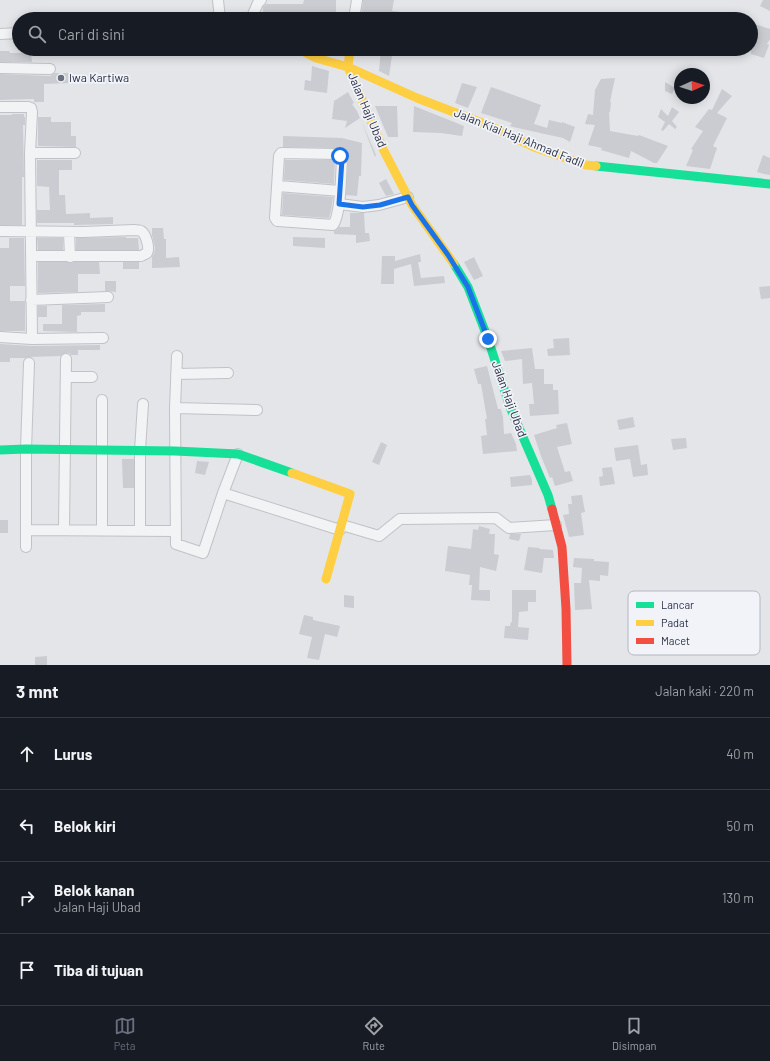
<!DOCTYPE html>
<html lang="id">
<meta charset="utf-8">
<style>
:root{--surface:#171b24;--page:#20242c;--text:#f1f3f6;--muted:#9ea1a6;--line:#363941;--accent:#696f7e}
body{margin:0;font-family:Barlow,sans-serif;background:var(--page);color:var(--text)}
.compass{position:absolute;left:674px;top:68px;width:36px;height:36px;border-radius:50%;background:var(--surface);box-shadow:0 2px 10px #0003;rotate:87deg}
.stop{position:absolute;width:12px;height:12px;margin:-9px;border:3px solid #1a73e8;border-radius:50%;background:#fff}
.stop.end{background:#1a73e8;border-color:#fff;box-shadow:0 1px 4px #0008}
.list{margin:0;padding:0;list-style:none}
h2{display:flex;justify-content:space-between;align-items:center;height:52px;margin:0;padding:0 16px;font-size:17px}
h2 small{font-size:13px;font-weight:400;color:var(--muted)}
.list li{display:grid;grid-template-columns:26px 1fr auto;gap:12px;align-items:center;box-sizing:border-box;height:72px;padding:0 16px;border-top:1px solid var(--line)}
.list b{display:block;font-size:15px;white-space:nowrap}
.list p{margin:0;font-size:13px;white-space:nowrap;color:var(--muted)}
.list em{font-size:13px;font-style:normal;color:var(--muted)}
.icon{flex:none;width:22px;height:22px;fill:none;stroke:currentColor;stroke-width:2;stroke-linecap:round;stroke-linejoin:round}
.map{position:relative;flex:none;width:770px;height:665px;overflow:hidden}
.search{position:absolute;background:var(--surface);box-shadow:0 2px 10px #0003;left:12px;right:12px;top:12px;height:44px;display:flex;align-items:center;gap:10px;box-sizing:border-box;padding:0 14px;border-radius:22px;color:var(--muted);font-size:15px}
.sheet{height:340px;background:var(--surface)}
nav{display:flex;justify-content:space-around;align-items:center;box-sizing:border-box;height:56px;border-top:1px solid var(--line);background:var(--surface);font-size:11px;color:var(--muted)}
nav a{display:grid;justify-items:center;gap:2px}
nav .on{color:var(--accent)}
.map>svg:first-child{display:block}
.building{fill:#caccd1}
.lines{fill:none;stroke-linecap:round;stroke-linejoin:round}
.street-casing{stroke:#c0c2c7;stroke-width:12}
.street{stroke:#f2f3f5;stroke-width:10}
.fast{stroke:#16e098;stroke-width:9}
.slow{stroke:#ffcf43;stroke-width:9}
.jam{stroke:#f24e42;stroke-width:9}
.route{stroke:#1a73e8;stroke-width:5}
.poi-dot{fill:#696f7e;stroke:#f1f3f8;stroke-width:1.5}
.labels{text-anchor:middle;stroke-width:3.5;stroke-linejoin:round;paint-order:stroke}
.poi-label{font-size:12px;fill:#282f44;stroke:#f1f3f8;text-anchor:start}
.street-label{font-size:12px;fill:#282f44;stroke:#f1f3f8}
.key{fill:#f1f3f8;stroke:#b5b8c2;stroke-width:1}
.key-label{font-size:11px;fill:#282f44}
</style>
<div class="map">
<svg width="770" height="665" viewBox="0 0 770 665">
<rect width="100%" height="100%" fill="#e3e5e9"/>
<path class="building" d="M 304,0 L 336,0 L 336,19 L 291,18 L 291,19 L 278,19 L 278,16 L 263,16 L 263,7 L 266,4 L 303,4 Z
M 363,0 L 394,0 L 392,11 L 400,12 L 399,19 L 361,19 Z
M 763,0 L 770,0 L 770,11 L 760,6 Z
M 751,23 L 770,29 L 770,39 L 767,44 L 769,45 L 764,58 L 751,54 Z
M 381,49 L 393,49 L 389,76 L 379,71 Z
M 0,51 L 9,51 L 10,53 L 31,53 L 32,62 L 0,62 Z
M 312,66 L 329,71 L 327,93 L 304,90 L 305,80 L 311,81 Z
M 55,73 L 69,73 L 69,83 L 44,84 L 44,102 L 34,102 L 34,99 L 0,100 L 0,74 L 50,76 Z
M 615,78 L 610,102 L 611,102 L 610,112 L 609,112 L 610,131 L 638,136 L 639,135 L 668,146 L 657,163 L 654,163 L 631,151 L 629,158 L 601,150 L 602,148 L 588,145 L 595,125 L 585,124 L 588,114 L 593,115 L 595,90 L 601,79 Z
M 665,82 L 675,88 L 672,94 L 665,91 Z
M 462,83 L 477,87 L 468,108 L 455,103 Z
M 491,87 L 541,105 L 534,124 L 547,128 L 549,120 L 562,123 L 562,122 L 575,127 L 570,142 L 563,138 L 513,127 L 510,126 L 512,123 L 481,113 Z
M 722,89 L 732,96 L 717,113 L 727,118 L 713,146 L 717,148 L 710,169 L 686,166 L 693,150 L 691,149 L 703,131 L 695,127 L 709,109 L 712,110 Z
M 348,92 L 354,103 L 352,104 L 357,111 L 360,118 L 345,128 L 347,121 L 332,119 L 334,101 Z
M 375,106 L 397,106 L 398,137 L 388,137 Z
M 414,106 L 464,126 L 462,136 L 441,133 L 413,132 Z
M 672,107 L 679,112 L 672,121 L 677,127 L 675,129 L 669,124 L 663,131 L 661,130 L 665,122 L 658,117 L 661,109 L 668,116 Z
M 12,114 L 24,114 L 24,117 L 25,117 L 25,125 L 23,125 L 24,177 L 22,177 L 22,225 L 0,225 L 0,115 L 12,115 Z
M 38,117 L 51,117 L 51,122 L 71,122 L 71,136 L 76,136 L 76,147 L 38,146 Z
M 361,120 L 376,155 L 375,157 Z
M 283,136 L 342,138 L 362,143 L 361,176 L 359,176 L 357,196 L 346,195 L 348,159 L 348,156 L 343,149 L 339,148 L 283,147 Z
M 763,155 L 770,158 L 770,175 L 764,174 L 757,172 Z
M 37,160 L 72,160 L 72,170 L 59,170 L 59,195 L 65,195 L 66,214 L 90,213 L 90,218 L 113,217 L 113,224 L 74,225 L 74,223 L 37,223 L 37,210 L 50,210 L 49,187 L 37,186 Z
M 285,160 L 335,160 L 334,184 L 284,180 Z
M 386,179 L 394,194 L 386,196 L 379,183 Z
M 283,193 L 333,197 L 331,211 L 329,218 L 282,215 Z
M 350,213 L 364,213 L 365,233 L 369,233 L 370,241 L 356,243 L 356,235 L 334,234 L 334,231 L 337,230 L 339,227 L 350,227 Z
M 152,228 L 163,228 L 164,239 L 166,239 L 166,258 L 179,257 L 180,267 L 152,268 L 152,257 L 154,253 L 155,248 L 152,235 Z
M 126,237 L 126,238 L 138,238 L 139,250 L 76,250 L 76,238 Z
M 293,237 L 325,238 L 325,248 L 293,246 Z
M 9,238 L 24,238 L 25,286 L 10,286 L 10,301 L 25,301 L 25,331 L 0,331 L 0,248 L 9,248 Z
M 37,238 L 63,238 L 63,250 L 38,250 Z
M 420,254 L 421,262 L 418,262 L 421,278 L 444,276 L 445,283 L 414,286 L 411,264 L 394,269 L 394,284 L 381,284 L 382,256 L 395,256 L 395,261 Z
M 474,257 L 483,276 L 474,280 L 464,262 Z
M 38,262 L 67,262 L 70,263 L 73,262 L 99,262 L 100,274 L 78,274 L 78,292 L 38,293 Z
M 123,262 L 139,262 L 139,269 L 123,269 Z
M 105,281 L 116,281 L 116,292 L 105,291 Z
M 770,286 L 770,298 L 761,299 L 759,287 Z
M 105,304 L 105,312 L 81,312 L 81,315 L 77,316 L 77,332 L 43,331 L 43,324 L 62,324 L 62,305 Z
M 38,306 L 47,306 L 47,317 L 38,317 Z
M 569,338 L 570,355 L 548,356 L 547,349 L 554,348 L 553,339 Z
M 0,344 L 32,346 L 100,345 L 100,350 L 78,350 L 78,355 L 71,355 L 69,353 L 66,353 L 60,356 L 29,357 L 25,358 L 10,358 L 10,362 L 0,362 Z
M 532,348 L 535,369 L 544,369 L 544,384 L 553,384 L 553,390 L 558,390 L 559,414 L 530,416 L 529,404 L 534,404 L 532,383 L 523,384 L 522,359 L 505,361 L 501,351 Z
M 487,366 L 498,409 L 501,409 L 503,417 L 504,434 L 511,433 L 516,444 L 517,451 L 483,454 L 481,436 L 487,435 L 485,419 L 487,419 L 481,384 L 478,384 L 474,369 Z
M 633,417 L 635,427 L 619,430 L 617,420 Z
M 567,423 L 572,444 L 557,447 L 565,472 L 570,471 L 573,481 L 555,486 L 552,477 L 550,478 L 541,456 L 534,435 L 557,428 L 556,425 Z
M 686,438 L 687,448 L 673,450 L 671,439 Z
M 381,442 L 387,445 L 379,465 L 372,462 Z
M 638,445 L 641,465 L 647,464 L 648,475 L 633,477 L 630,459 L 616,461 L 614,448 Z
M 122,459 L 134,459 L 134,488 L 123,488 Z
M 197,461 L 209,462 L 205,475 L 195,473 Z
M 612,467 L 615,484 L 600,486 L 599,477 L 603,476 L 602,468 Z
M 530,475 L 532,480 L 532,485 L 511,487 L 510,477 Z
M 582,495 L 585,512 L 581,513 L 584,535 L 569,537 L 563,515 L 569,514 L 568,504 L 572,504 L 571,496 Z
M 0,520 L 8,520 L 8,533 L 0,533 Z
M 479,526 L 490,529 L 489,534 L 495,534 L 494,554 L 499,555 L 496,571 L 480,567 L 479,590 L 490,590 L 490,601 L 471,600 L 472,585 L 469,585 L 470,575 L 445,571 L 448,546 L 471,549 L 473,529 L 478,530 Z
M 510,534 L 521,534 L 519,541 L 509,539 Z
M 528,547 L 540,548 L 539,549 L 553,550 L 554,558 L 544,558 L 542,573 L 524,570 Z
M 574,558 L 594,559 L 594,561 L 609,562 L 608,576 L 600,575 L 600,581 L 589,580 L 592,609 L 575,610 L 574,583 L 581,583 L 582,568 L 573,567 Z
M 512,590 L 536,590 L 536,602 L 528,602 L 528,611 L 519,612 L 518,627 L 529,628 L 528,640 L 504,638 L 505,626 L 510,626 L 511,622 L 512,622 Z
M 344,595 L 354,596 L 354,608 L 344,607 Z
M 304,615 L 313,617 L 313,620 L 340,626 L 337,637 L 325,634 L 319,660 L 307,658 L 312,637 L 299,634 Z
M 47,656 L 47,665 L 35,665 L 35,657 Z"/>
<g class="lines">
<defs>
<path id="street" d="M 218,0 L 220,19
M 224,19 L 239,19
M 251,19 L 258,3 L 261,0
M 354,19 L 357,0
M 0,34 L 19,33
M 0,68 L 50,69
M 0,107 L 28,107 L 31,108 L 32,112 L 30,153 L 32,339
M 30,153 L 75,153
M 281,153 L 339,154 L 342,159 C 341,173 341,215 333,225 L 278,221 L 277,221 L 275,218 L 279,156 Z
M 278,186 L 340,191
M 339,204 L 363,207 L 379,205 L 408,197
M 0,231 L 83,232 L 134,230 C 136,230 139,230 141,231 C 146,234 150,248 147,253 C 146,254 143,255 141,256 L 31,256
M 69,232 L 70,257
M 31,300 L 108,297
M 0,337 L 32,339 L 103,338
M 177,356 L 175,408 L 176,544 L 203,553 L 223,493 L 238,454
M 176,374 L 228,373
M 67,377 L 92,377
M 175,408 L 257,410
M 223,493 L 340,530
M 342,525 L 379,536 L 400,519 L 496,518 L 509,528 L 556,525
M 27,530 L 176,531
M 64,530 L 66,359
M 102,530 L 102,400
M 140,531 L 140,450 L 143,404
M 26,547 L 26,449 L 29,363"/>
</defs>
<use href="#street" class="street-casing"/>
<use href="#street" class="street"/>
<path class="fast" d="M 596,166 L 770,184
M 454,264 L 468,287 L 488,339 L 510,407 L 548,495 L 552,509
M 0,450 L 26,449 L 175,451 L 238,454 L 292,473"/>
<path class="slow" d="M 299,49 L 316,58 L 348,67 L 417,98 L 490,126 L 534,147 L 586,165 L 596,166
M 350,49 L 348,67 L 383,149 L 412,205 L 454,264
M 292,473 L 350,494 L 326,579"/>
<path class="jam" d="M 552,509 L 562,547 L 566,609 L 567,665"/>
</g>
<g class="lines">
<path class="route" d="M 340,156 L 342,159 L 339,204 L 363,207 L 380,205 L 408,197 L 412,205 L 448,255 L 468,287 L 488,339"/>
</g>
<circle class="poi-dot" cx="61" cy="78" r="4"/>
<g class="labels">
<g class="poi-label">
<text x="69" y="82">Iwa Kartiwa</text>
</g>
<g class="street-label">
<text transform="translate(367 110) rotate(67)" y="4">Jalan Haji Ubad</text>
<text transform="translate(519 138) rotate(22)" y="4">Jalan Kiai Haji Ahmad Fadil</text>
<text transform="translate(509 399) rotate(70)" y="4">Jalan Haji Ubad</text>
</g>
</g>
<rect x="628" y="591" width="132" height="64" rx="6" class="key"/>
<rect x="636" y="602" width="18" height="6" fill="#16e098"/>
<rect x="636" y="620" width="18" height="6" fill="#ffcf43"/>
<rect x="636" y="638" width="18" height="6" fill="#f24e42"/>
<g class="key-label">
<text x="661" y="609">Lancar</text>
<text x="661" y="627">Padat</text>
<text x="661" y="645">Macet</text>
</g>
</svg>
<svg class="compass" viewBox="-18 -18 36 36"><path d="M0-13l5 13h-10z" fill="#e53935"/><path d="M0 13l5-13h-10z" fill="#9ea1a6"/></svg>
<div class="stop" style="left:340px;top:156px"></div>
<div class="stop end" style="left:488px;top:339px"></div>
<div class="search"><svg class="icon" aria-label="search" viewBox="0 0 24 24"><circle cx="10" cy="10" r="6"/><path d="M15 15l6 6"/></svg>Cari di sini</div>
</div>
<section class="sheet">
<h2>3 mnt<small>Jalan kaki · 220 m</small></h2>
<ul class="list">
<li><svg class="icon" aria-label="ahead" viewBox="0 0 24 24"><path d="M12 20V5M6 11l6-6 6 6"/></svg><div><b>Lurus</b></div><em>40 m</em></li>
<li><svg class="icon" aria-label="left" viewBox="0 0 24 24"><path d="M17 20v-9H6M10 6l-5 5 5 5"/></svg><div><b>Belok kiri</b></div><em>50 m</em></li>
<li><svg class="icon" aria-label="right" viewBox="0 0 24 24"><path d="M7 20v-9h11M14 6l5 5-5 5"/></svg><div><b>Belok kanan</b><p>Jalan Haji Ubad</p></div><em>130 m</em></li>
<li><svg class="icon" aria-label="arrive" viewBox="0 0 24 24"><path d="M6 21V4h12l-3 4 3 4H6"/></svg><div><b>Tiba di tujuan</b></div></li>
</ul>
</section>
<nav>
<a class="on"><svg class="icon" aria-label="map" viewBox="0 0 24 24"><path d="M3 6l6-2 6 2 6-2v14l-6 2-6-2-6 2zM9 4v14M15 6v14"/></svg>Peta</a>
<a><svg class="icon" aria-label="directions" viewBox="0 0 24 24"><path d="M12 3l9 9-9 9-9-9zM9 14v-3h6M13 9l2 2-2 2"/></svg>Rute</a>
<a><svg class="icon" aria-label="saved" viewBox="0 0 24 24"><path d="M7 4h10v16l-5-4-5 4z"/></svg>Disimpan</a>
</nav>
